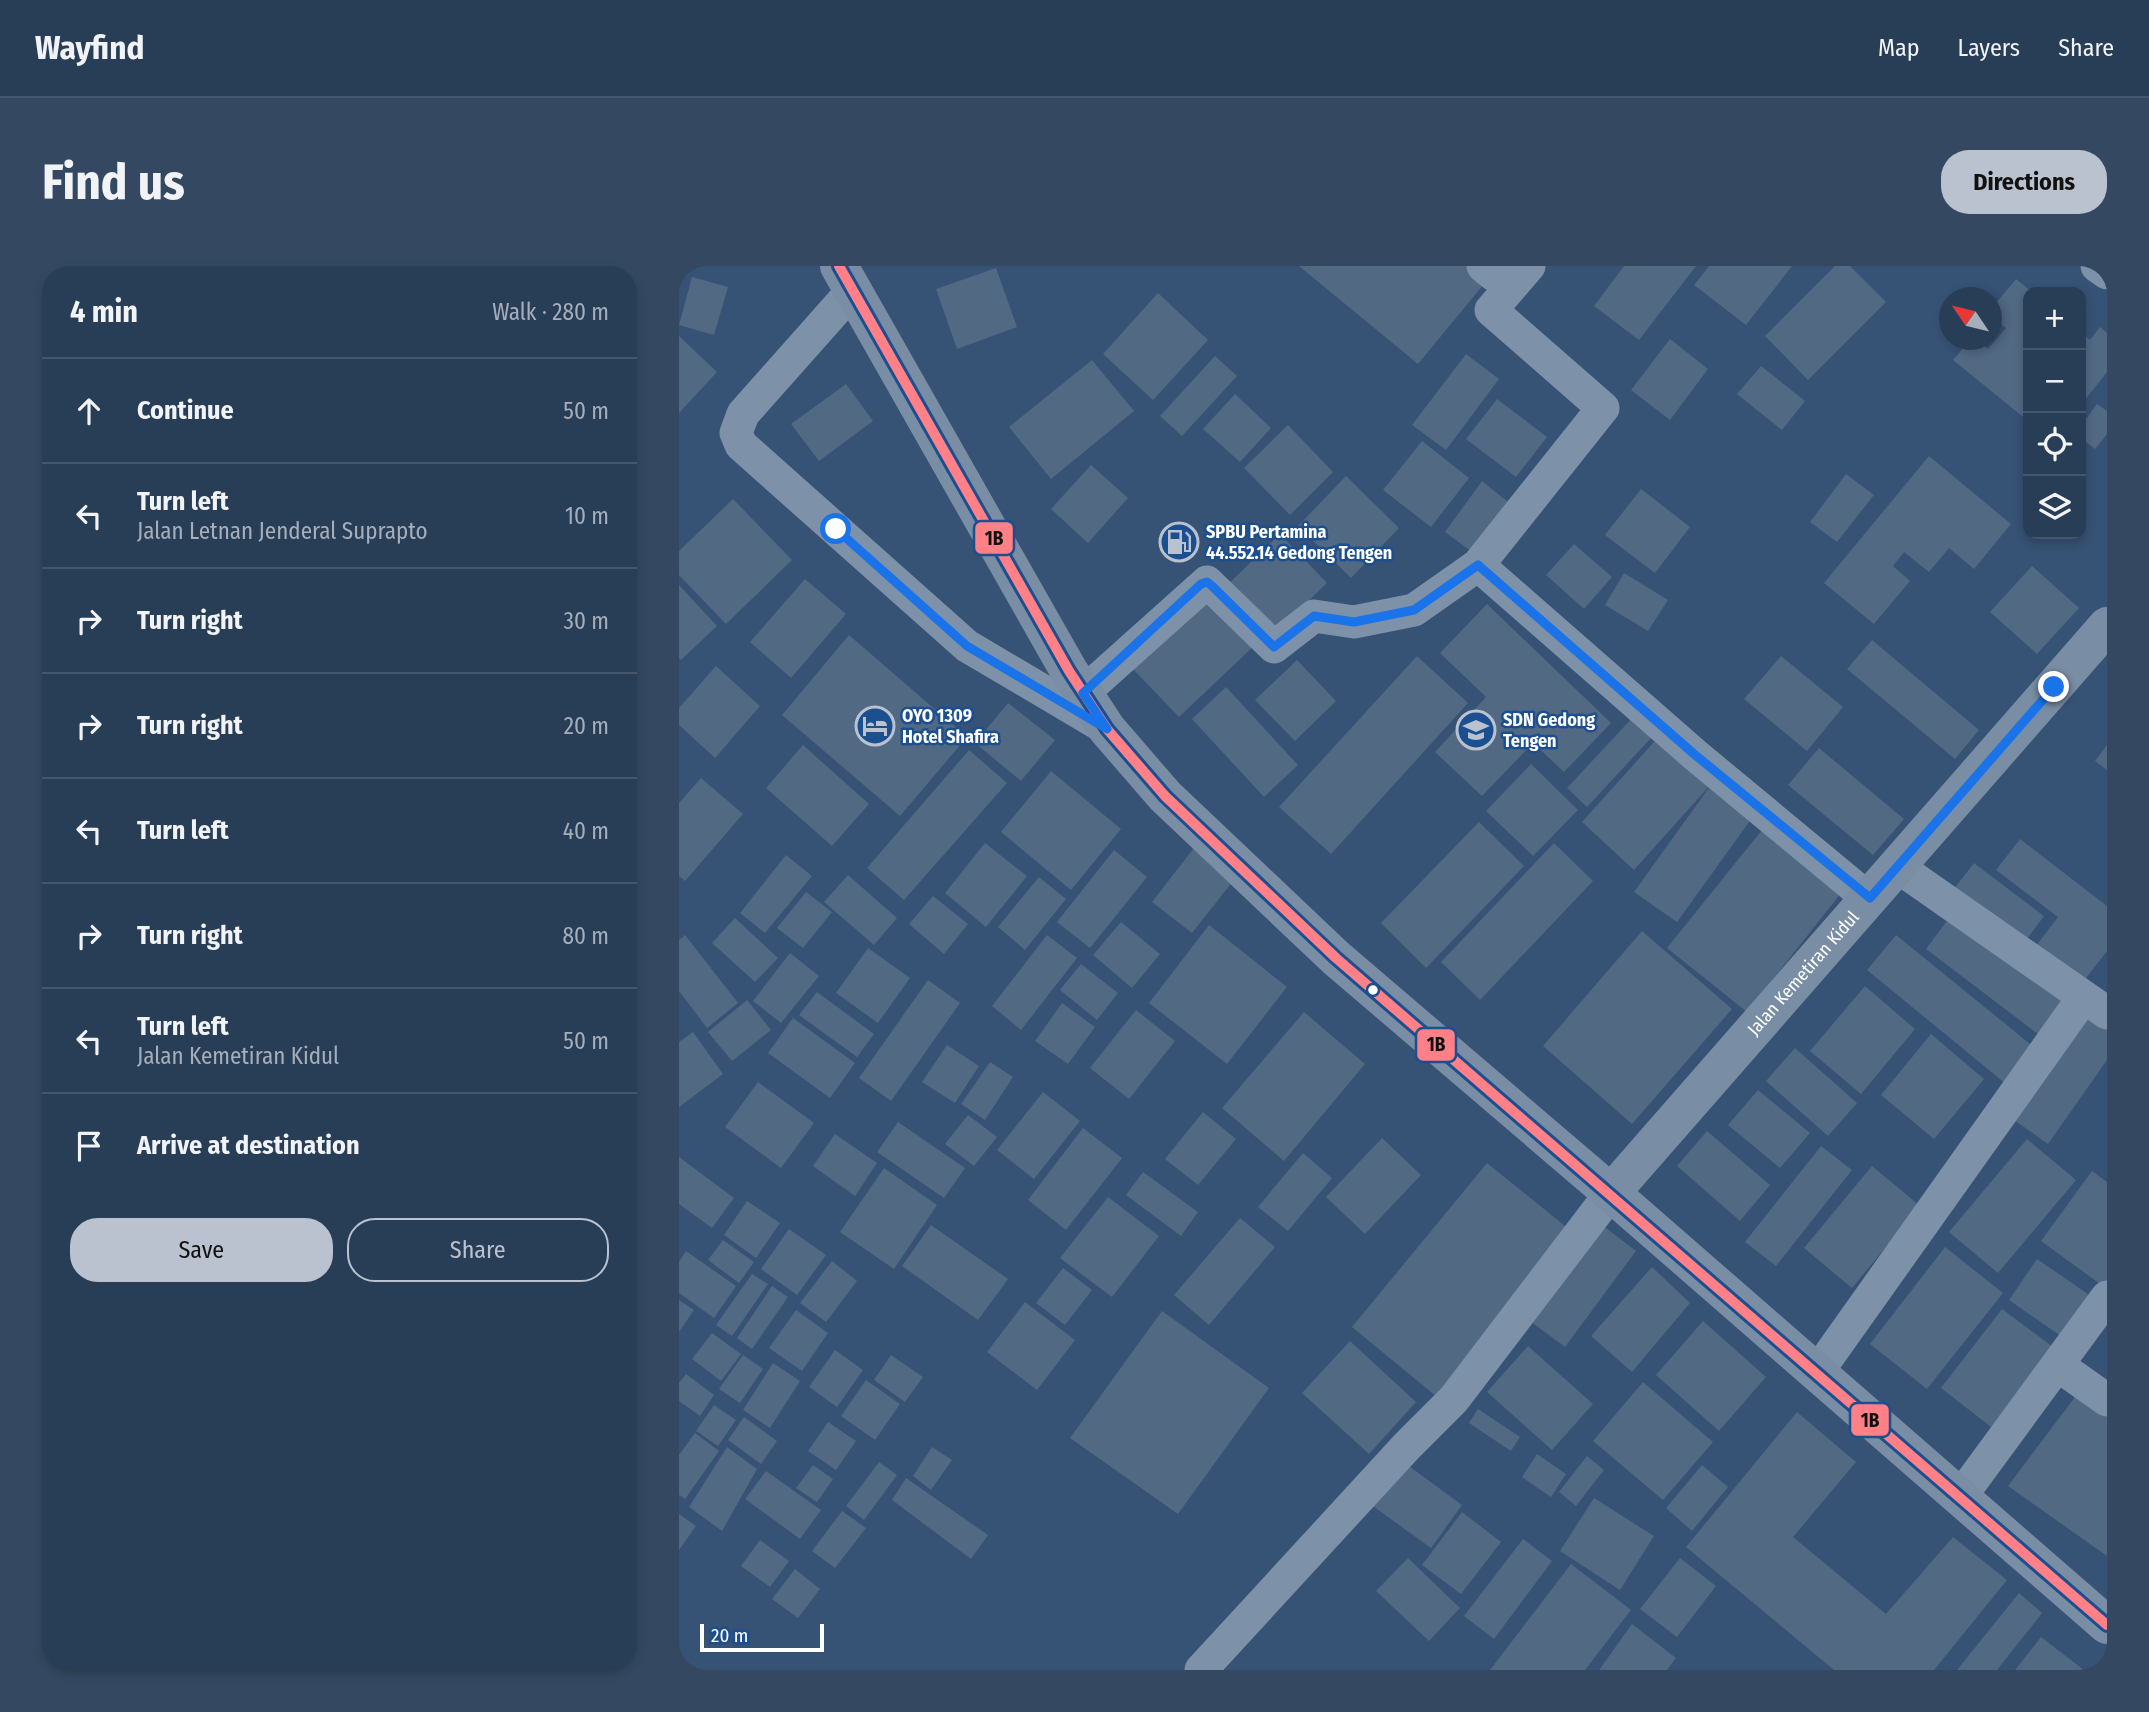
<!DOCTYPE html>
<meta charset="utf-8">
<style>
:root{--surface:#283e57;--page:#344961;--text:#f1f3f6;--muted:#a5aeba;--line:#44576d;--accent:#b9c2ce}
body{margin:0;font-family:"Fira Sans Condensed",sans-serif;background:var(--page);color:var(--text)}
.controls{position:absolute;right:21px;top:21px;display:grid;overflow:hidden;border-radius:14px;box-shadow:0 4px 10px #0003}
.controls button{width:63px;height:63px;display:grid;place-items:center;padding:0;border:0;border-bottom:2px solid var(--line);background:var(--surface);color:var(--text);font:35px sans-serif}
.compass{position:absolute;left:1260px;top:21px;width:63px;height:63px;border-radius:50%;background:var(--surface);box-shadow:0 4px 10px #0003;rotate:305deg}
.scale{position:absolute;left:21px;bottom:18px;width:124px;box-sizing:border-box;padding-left:7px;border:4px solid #fff;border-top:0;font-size:19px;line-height:24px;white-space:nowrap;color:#fff;-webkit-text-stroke:5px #1b4f8f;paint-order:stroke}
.stop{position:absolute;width:21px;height:21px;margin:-16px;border:5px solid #1a73e8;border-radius:50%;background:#fff}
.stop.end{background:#1a73e8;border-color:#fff;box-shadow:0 2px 7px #0008}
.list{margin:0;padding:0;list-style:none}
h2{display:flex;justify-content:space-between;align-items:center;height:91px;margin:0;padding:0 28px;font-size:30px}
h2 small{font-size:23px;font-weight:400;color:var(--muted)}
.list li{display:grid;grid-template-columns:46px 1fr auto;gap:21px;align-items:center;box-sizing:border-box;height:105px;padding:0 28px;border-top:2px solid var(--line)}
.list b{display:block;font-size:26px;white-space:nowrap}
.list p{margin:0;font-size:23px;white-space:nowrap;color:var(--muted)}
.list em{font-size:23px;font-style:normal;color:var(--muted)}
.actions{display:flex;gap:14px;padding:21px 28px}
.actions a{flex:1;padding:16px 0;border:2px solid var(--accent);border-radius:28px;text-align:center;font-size:24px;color:var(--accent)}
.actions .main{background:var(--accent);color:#111}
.icon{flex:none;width:38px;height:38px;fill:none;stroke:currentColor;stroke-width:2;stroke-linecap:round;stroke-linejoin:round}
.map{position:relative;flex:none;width:1428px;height:1404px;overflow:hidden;border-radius:28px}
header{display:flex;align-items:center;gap:42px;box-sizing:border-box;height:98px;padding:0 35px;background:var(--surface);border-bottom:2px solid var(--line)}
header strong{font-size:33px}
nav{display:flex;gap:38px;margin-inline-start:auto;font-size:24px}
.intro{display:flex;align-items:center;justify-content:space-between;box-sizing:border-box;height:168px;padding:0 42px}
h1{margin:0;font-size:49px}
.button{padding:18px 32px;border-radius:28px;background:var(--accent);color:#111;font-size:24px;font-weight:700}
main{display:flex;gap:42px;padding:0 42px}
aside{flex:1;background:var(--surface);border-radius:28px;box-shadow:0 4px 10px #0003}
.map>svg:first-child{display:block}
.building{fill:#526984}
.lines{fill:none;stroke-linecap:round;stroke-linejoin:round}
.street{stroke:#7d92a8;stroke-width:33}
.secondary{stroke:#798da4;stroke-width:38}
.bus-1-casing{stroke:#1b4f8f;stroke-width:16}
.bus-1{stroke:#ff8086;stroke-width:10}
.route{stroke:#1a73e8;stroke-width:9}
.bus-dot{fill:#fff;stroke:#1b4f8f;stroke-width:2.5}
.labels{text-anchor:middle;stroke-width:5;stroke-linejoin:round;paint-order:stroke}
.poi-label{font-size:18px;font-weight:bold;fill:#fff;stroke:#1b4f8f;text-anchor:start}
.street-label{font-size:18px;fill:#fff;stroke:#1b4f8f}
.line-badge{stroke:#1b4f8f;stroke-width:2.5}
.pale-badge-label{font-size:19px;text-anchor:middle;font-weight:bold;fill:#111}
</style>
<header>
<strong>Wayfind</strong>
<nav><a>Map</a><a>Layers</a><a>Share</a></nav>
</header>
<div class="intro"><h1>Find us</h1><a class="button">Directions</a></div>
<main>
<aside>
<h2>4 min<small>Walk · 280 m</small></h2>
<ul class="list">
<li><svg class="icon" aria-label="ahead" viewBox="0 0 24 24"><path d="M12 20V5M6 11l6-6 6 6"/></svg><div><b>Continue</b></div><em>50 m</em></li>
<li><svg class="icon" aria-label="left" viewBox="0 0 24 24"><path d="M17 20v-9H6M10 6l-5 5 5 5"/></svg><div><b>Turn left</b><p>Jalan Letnan Jenderal Suprapto</p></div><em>10 m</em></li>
<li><svg class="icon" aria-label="right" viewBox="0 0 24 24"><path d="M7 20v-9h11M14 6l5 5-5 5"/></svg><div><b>Turn right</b></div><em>30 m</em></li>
<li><svg class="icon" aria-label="right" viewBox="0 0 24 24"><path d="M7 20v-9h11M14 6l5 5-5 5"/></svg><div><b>Turn right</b></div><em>20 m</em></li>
<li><svg class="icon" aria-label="left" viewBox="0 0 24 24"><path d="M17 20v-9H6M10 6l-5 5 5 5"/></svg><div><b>Turn left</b></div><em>40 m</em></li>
<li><svg class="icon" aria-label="right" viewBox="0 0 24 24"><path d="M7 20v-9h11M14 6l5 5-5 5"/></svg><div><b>Turn right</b></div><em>80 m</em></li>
<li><svg class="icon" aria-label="left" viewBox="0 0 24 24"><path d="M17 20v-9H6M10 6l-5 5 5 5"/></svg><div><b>Turn left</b><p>Jalan Kemetiran Kidul</p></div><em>50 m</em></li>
<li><svg class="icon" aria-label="arrive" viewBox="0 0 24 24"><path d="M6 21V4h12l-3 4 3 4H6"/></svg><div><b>Arrive at destination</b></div></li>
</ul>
<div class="actions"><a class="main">Save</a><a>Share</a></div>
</aside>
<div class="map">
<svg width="1428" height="1404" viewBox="0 0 1428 1404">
<rect width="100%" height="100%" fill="#365274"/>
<path class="building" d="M 620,0 L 794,0 L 809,13 L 739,98 Z
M 945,0 L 1017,0 L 960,74 L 915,40 Z
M 1030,0 L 1113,0 L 1067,59 L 1015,19 Z
M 1156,0 L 1171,0 L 1207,36 L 1129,114 L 1086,70 Z
M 317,2 L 338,61 L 278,83 L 257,23 Z
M 13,11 L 49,21 L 35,69 L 0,59 Z
M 1337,13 L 1353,26 L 1349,26 L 1349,155 L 1274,94 L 1291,74 L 1297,74 L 1309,83 L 1327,62 L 1312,50 L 1312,43 Z
M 479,27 L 529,74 L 474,134 L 424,88 Z
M 1421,61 L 1428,67 L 1428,106 L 1402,139 L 1402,66 L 1411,74 Z
M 0,70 L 38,106 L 0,147 Z
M 991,73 L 1029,103 L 991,154 L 952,124 Z
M 787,88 L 820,113 L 767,184 L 733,159 Z
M 536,90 L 558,110 L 503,170 L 481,150 Z
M 413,94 L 455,145 L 372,213 L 330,161 Z
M 1082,100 L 1126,135 L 1103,164 L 1058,128 Z
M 167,118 L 194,155 L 140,195 L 112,158 Z
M 556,128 L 592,162 L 561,196 L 524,163 Z
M 818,133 L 868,171 L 837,211 L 787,173 Z
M 1418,138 L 1428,145 L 1428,168 L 1416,183 L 1402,172 L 1402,160 Z
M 609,159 L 654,206 L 611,249 L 565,202 Z
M 743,175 L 790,212 L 752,261 L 704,224 Z
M 1250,190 L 1332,258 L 1295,303 L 1270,282 L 1250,306 L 1225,286 L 1214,300 L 1231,315 L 1195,358 L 1145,317 Z
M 412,199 L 449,232 L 409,277 L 372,243 Z
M 1167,208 L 1195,229 L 1158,276 L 1131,256 Z
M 667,210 L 720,262 L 672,312 L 619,260 Z
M 803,215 L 829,236 L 793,286 L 766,266 Z
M 962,223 L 1011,261 L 976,307 L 926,269 Z
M 54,233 L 113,294 L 47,358 L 0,309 L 0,285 Z
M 601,268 L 648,317 L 592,371 L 546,321 Z
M 895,278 L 933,311 L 905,343 L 867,309 Z
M 1353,300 L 1400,342 L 1358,388 L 1311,346 Z
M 945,307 L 989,334 L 969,365 L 926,339 Z
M 126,313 L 167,348 L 112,412 L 71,376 Z
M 0,319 L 38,360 L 2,394 L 0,392 Z
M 528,326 L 577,378 L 500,451 L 450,399 Z
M 808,338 L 932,457 L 885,506 L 854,477 L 803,530 L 756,486 L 807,431 L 761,387 Z
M 170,369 L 288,471 L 221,550 L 103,449 Z
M 1193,374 L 1300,464 L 1276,493 L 1168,403 Z
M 738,390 L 789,437 L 652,588 L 600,541 Z
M 1102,390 L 1164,441 L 1128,485 L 1065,433 Z
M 618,394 L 657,435 L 616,475 L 576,434 Z
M 37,400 L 81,440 L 36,492 L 0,459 L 0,442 Z
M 547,421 L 619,499 L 585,531 L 513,453 Z
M 329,437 L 376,474 L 342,515 L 296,477 Z
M 955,450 L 975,469 L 908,541 L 888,522 Z
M 983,467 L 1078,545 L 998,656 L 955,626 L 1034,516 L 955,604 L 903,556 Z
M 124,479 L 190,538 L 153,580 L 87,522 Z
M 1428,479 L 1428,504 L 1416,495 Z
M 1140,482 L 1225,553 L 1194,589 L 1109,519 Z
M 290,484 L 328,517 L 225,634 L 188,602 Z
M 852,498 L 899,544 L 854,590 L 807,545 Z
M 372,505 L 442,563 L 392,624 L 322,566 Z
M 22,512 L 64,548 L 6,615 L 0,610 L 0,537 Z
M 1091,554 L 1170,617 L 1068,746 L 988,682 Z
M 800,556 L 845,600 L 747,702 L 702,657 Z
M 1341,573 L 1428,640 L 1428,685 L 1400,721 L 1353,685 L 1379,651 L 1317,604 Z
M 306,577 L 348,610 L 307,661 L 266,627 Z
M 875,577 L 914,615 L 801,734 L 762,696 Z
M 518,578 L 558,610 L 513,667 L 473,636 Z
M 435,584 L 468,611 L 411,682 L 378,656 Z
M 107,589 L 133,610 L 86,667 L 61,647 Z
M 1295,597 L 1365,650 L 1342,681 L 1271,628 Z
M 169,609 L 218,652 L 195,679 L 145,636 Z
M 360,611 L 387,633 L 346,684 L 319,661 Z
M 127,626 L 153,646 L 124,682 L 98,662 Z
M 254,630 L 289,658 L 265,688 L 230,658 Z
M 1276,644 L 1389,730 L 1359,768 L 1247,683 Z
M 56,652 L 99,692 L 76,716 L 33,677 Z
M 442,656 L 481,688 L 453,722 L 414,689 Z
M 530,659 L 608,721 L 548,798 L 470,737 Z
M 963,665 L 1053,743 L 953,858 L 864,780 Z
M 6,669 L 59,737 L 28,762 L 0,725 L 0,674 Z
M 368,669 L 398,692 L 342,764 L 313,740 Z
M 1217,669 L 1356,782 L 1327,818 L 1188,704 Z
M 189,682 L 231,712 L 199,757 L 157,727 Z
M 111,687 L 140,710 L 102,757 L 74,735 Z
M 402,698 L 439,727 L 418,754 L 381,724 Z
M 249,714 L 281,737 L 212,835 L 180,812 Z
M 1186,720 L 1236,763 L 1182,828 L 1131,785 Z
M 138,726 L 195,768 L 178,791 L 120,749 Z
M 68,734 L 92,764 L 53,795 L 29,766 Z
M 383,737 L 416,761 L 389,798 L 356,775 Z
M 1404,743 L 1428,760 L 1428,794 L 1369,878 L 1328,849 Z
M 457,744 L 496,775 L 450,833 L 411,802 Z
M 625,746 L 686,798 L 605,895 L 543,842 Z
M 114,752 L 176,797 L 151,832 L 89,787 Z
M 14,766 L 44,808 L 0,841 L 0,776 Z
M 1252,768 L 1305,813 L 1255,873 L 1202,829 Z
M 268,779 L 300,800 L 276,837 L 243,816 Z
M 1116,782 L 1178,837 L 1149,870 L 1087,815 Z
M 311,796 L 334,811 L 306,854 L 282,838 Z
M 79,816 L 135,857 L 102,902 L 46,861 Z
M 1079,824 L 1131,867 L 1101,902 L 1049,859 Z
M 364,826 L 401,855 L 355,913 L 318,884 Z
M 524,846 L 557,873 L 519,919 L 486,893 Z
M 289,849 L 318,871 L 295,900 L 266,878 Z
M 219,856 L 286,902 L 265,932 L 198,886 Z
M 404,862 L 443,892 L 387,964 L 349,934 Z
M 1028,865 L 1091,919 L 1061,955 L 998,900 Z
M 156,868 L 198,897 L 176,930 L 134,900 Z
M 703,872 L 742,909 L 686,968 L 647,931 Z
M 1348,873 L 1397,914 L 1319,1007 L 1270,966 Z
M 1142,880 L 1173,904 L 1097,1000 L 1066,976 Z
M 624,887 L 653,912 L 609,965 L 579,941 Z
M 0,891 L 55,932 L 33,962 L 0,938 Z
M 808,897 L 891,964 L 758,1131 L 673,1061 Z
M 1193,900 L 1241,940 L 1173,1022 L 1125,982 Z
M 205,902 L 258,939 L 215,1003 L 161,966 Z
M 1413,905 L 1428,916 L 1428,1023 L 1362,975 Z
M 464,906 L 519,946 L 502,970 L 447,929 Z
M 429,931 L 480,970 L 433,1031 L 381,992 Z
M 68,935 L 101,957 L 77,992 L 45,969 Z
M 561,952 L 596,981 L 530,1059 L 495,1029 Z
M 252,959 L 329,1013 L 299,1054 L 223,1000 Z
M 923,959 L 957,985 L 886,1081 L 851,1055 Z
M 110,963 L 147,989 L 118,1029 L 82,1003 Z
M 44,974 L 75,996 L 60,1017 L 29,994 Z
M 1266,981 L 1324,1027 L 1248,1123 L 1191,1078 Z
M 7,985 L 57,1020 L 35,1052 L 0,1027 L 0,996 Z
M 1358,993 L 1422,1037 L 1393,1078 L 1330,1034 Z
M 153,995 L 178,1015 L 147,1056 L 121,1037 Z
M 973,1001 L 1011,1037 L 953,1106 L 912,1070 Z
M 384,1002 L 413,1024 L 386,1059 L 357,1037 Z
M 73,1008 L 89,1018 L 53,1070 L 37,1059 Z
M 93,1020 L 109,1031 L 73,1083 L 58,1072 Z
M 0,1034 L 15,1044 L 0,1066 Z
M 346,1036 L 396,1074 L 358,1124 L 308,1086 Z
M 1323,1043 L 1382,1087 L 1321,1168 L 1262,1122 Z
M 117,1044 L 149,1067 L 123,1105 L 90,1082 Z
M 483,1045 L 590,1122 L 499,1248 L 391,1172 Z
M 1024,1055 L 1087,1111 L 1040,1165 L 977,1109 Z
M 33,1067 L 62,1088 L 42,1115 L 13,1093 Z
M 671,1075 L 737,1136 L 690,1188 L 623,1127 Z
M 849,1080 L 914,1138 L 873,1184 L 808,1126 Z
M 156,1084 L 184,1104 L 158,1141 L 130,1121 Z
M 64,1089 L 84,1103 L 61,1137 L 40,1123 Z
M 212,1089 L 244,1111 L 226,1136 L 195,1114 Z
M 94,1097 L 121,1115 L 91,1162 L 64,1144 Z
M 7,1108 L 35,1129 L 21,1150 L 0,1135 L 0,1117 Z
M 187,1114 L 221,1138 L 196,1174 L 162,1150 Z
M 964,1116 L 1034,1176 L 984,1234 L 914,1175 Z
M 1399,1127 L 1428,1148 L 1428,1290 L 1329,1220 Z
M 35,1139 L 57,1154 L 39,1180 L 17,1165 Z
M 799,1143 L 841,1171 L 832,1185 L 790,1157 Z
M 1118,1146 L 1177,1196 L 1114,1271 L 1207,1348 L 1274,1271 L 1328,1314 L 1255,1404 L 1155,1404 L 1007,1281 Z
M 65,1151 L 98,1175 L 82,1198 L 49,1174 Z
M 149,1156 L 177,1175 L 157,1204 L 129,1185 Z
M 16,1167 L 40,1185 L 6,1233 L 0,1229 L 0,1189 Z
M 48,1181 L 78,1203 L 43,1265 L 10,1241 Z
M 253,1181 L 273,1194 L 252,1224 L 234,1210 Z
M 858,1188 L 887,1208 L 872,1231 L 843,1211 Z
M 908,1190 L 925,1204 L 897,1240 L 880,1226 Z
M 723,1195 L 783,1239 L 752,1282 L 691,1238 Z
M 200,1196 L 218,1209 L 185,1254 L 167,1240 Z
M 134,1199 L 154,1213 L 138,1236 L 117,1222 Z
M 1023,1199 L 1049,1221 L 1013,1265 L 987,1242 Z
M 87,1205 L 142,1244 L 121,1273 L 66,1233 Z
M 227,1212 L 309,1269 L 292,1293 L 213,1234 Z
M 915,1232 L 975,1270 L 941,1324 L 881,1285 Z
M 163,1245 L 187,1262 L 156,1302 L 133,1285 Z
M 783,1246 L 822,1276 L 782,1328 L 743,1299 Z
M 0,1248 L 17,1260 L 0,1284 Z
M 844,1273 L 873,1295 L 815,1373 L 785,1350 Z
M 81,1274 L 110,1295 L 91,1321 L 62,1300 Z
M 729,1292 L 781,1342 L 750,1375 L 697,1325 Z
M 1001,1292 L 1037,1320 L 998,1371 L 961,1343 Z
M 892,1298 L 952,1344 L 906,1404 L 811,1404 Z
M 116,1303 L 141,1323 L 119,1352 L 93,1333 Z
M 1340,1327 L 1363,1347 L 1318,1404 L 1278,1404 Z
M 953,1358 L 997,1392 L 988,1404 L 920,1404 Z
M 1362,1371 L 1405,1404 L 1336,1404 Z"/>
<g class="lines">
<path class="street" d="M 804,0 L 815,9
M 1418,0 L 1428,7
M 175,23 L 64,148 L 57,167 L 62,179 L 288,380 L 420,458
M 799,299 L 1015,488 L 1190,633
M 404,427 L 528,316 L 595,381 L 635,350 L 675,356 L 735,344 L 799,299 L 924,142 L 812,44 L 850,0
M 1219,601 L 1428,747
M 1380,1100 L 1428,1134
M 1139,1105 L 1404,732
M 1282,1230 L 1428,1031
M 522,1404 L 728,1180 L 775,1133 L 932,927"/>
<g class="secondary">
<path d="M 160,0 L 390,405 L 428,463 L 486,530 L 657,692 L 932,927 L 1428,1359"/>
<path id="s1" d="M 932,927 L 1428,360"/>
</g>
<defs>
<path id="bus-1" d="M 160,0 L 390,405 L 428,463 L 486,530 L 657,692 L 1428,1359"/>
</defs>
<use href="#bus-1" class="bus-1-casing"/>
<use href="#bus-1" class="bus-1"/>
</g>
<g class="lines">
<path class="route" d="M 157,263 L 288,380 L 428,463 L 404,427 L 522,318 L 528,316 L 532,319 L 595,381 L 635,350 L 675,356 L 735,344 L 799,299 L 1015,488 L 1191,632 L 1375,421"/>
</g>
<defs>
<symbol id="fuel-ring" viewBox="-11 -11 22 22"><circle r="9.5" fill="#1b4f8f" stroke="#b9c2ce" stroke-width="1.5"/><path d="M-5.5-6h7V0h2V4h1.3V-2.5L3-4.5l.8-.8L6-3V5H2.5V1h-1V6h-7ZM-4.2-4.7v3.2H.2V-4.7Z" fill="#b9c2ce"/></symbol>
<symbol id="hotel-ring" viewBox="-11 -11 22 22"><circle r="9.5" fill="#1b4f8f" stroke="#b9c2ce" stroke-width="1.5"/><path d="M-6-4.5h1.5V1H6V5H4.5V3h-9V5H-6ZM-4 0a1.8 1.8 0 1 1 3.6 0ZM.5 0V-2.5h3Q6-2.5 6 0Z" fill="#b9c2ce"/></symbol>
<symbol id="school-ring" viewBox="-11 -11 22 22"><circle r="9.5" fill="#1b4f8f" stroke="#b9c2ce" stroke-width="1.5"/><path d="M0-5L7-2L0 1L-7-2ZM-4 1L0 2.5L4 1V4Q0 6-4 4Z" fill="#b9c2ce"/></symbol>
</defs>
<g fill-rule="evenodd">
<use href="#fuel-ring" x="478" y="254" width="44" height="44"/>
<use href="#hotel-ring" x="174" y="438" width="44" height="44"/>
<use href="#school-ring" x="775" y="442" width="44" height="44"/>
</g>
<circle class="bus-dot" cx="694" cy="724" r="6"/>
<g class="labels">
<g class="poi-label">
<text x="527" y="272">SPBU Pertamina<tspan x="527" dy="21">44.552.14 Gedong Tengen</tspan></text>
<text x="223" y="456">OYO 1309<tspan x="223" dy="21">Hotel Shafira</tspan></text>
<text x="824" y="460">SDN Gedong<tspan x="824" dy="21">Tengen</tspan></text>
</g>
<g class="street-label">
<text dy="6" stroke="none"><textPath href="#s1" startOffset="292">Jalan Kemetiran Kidul</textPath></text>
</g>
</g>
<g class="line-badge">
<rect x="295" y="255" width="40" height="34" rx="7" fill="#ff8086"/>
<rect x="737" y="762" width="40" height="34" rx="7" fill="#ff8086"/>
<rect x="1171" y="1137" width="40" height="34" rx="7" fill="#ff8086"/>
</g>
<g class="pale-badge-label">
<text x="315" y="279">1B</text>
<text x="757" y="785">1B</text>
<text x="1191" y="1161">1B</text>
</g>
</svg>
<div class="controls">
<button>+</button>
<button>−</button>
<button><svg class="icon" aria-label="locate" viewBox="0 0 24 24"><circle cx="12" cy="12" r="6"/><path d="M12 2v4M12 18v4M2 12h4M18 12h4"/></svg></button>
<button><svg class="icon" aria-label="layers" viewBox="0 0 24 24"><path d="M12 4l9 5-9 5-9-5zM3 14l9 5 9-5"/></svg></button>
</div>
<svg class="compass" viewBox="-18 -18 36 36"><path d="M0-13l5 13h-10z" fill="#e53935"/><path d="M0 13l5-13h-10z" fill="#a5aeba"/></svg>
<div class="scale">20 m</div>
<div class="stop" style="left:157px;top:263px"></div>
<div class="stop end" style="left:1375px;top:421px"></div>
</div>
</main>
